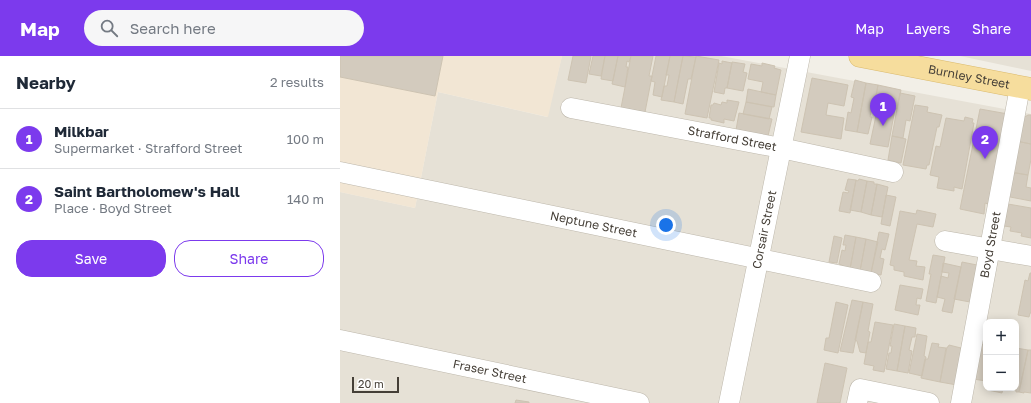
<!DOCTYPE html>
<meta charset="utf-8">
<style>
:root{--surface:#fff;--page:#f6f6f7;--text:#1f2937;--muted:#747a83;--line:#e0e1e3;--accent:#7c3aed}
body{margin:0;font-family:"Golos Text",sans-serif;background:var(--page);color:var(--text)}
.controls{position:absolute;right:12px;bottom:12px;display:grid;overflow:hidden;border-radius:8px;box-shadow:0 2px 10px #0003}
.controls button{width:36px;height:36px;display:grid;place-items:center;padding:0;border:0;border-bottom:1px solid var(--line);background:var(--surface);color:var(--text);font:20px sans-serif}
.scale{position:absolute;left:12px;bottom:10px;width:47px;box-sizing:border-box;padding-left:4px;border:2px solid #453f37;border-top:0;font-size:11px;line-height:14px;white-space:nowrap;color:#453f37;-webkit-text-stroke:3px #fff;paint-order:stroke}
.you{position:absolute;left:326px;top:169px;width:14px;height:14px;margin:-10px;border:3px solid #fff;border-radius:50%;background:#1a73e8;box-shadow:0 0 0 6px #1a73e833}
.badge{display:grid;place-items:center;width:26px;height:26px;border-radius:50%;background:var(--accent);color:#fff;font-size:13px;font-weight:700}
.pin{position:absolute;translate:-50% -33px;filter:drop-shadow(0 1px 2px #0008)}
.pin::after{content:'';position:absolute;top:21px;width:14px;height:12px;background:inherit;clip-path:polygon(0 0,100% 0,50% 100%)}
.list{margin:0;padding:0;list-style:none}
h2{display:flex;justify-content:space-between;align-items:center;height:52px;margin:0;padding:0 16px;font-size:17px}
h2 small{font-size:13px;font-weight:400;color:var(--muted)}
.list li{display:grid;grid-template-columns:26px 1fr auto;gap:12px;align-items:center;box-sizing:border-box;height:60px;padding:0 16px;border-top:1px solid var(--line)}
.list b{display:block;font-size:15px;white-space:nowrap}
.list p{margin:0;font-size:13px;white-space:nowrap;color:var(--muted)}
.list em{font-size:13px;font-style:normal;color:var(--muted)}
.actions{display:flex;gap:8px;padding:12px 16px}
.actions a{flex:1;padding:9px 0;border:1px solid var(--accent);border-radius:16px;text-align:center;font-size:14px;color:var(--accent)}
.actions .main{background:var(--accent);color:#fff}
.icon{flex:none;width:22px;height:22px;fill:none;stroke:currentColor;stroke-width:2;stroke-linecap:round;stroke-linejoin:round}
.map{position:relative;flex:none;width:691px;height:347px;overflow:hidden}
header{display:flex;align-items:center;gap:24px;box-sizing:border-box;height:56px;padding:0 20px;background:var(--accent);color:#fff}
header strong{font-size:19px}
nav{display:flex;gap:22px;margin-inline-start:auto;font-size:14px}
.search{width:280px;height:36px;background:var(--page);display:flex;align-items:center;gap:10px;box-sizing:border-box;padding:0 14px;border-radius:22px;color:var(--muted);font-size:15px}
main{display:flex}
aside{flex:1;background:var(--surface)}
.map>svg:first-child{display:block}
.residential{fill:#e6e1d6;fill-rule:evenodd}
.commercial{fill:#f2e6d4}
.building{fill:#d3cbbe;stroke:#cdc3b2}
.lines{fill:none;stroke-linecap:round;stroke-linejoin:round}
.minor-casing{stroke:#bdb7ab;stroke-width:21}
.major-casing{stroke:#daba6e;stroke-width:23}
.minor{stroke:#fff;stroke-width:20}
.major{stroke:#f6dd9d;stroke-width:22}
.labels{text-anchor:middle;stroke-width:3;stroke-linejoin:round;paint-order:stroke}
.street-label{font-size:12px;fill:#453f37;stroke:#fff}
</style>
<header>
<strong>Map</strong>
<div class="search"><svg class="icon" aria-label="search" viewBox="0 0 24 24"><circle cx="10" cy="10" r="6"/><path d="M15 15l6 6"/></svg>Search here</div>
<nav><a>Map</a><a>Layers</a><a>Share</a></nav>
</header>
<main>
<aside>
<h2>Nearby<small>2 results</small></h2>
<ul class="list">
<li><span class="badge">1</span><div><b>Milkbar</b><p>Supermarket · Strafford Street</p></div><em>100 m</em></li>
<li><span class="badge">2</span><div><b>Saint Bartholomew's Hall</b><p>Place · Boyd Street</p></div><em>140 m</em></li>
</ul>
<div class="actions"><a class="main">Save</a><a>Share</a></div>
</aside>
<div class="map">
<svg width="691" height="347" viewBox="0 0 691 347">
<rect width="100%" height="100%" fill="#f2efe7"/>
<path class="residential" d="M 222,0 L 381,0 L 691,58 L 691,347 L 0,347 L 0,136 L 75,152 L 98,36 L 207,61 ZM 646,266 L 676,266 L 676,332 L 646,332 Z
M 620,0 L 691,0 L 691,15 Z"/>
<path class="commercial" d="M 0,0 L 222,0 L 208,61 L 98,36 L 75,152 L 0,136 Z"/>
<path class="building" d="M 0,0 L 103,0 L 95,40 L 0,21 Z
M 233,0 L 251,0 L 246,27 L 228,24 Z
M 253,0 L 265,0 L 261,20 L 249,18 Z
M 265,0 L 278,0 L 273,25 L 261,23 Z
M 278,0 L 291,0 L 289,6 L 287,5 L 286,11 L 288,11 L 285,31 L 272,28 Z
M 291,0 L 313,0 L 309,20 L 312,20 L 305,56 L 281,52 Z
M 316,0 L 330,0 L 322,41 L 313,39 L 315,26 L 311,25 Z
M 330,0 L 343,0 L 334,46 L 321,44 L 324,30 L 327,30 L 329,19 L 326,19 Z
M 343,0 L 356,1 L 351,23 L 348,23 L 343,48 L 334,46 Z
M 356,0 L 379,4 L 367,62 L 345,58 Z
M 382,5 L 392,7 L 387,32 L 385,32 L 384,38 L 374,36 L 379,7 L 382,8 Z
M 392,6 L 405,8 L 403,16 L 407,17 L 403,35 L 387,32 Z
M 422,7 L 435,10 L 434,12 L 441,14 L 436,39 L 421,36 L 423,26 L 408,23 L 411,8 L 422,10 Z
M 472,22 L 508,29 L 504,50 L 488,47 L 486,59 L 504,62 L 501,83 L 461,76 Z
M 515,24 L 526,27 L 517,76 L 505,74 L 508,56 L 511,57 L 514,42 L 511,41 Z
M 526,27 L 538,29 L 535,46 L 533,45 L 530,61 L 532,61 L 528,78 L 517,76 Z
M 538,29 L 561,34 L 557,53 L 555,53 L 548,91 L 530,88 L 538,50 L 534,49 Z
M 408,33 L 436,39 L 434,51 L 406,46 Z
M 560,37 L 575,40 L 570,65 L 566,64 L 563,82 L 552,80 Z
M 387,44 L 399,46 L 394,65 L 384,63 L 384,67 L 371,64 L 371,62 L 369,62 L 371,49 L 373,49 L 374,47 L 381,49 L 382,46 L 387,47 Z
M 406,46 L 432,51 L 429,63 L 403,58 Z
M 575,49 L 588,51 L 587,56 L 602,59 L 599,71 L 597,71 L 589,109 L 587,109 L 586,113 L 563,109 Z
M 640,53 L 668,58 L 651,149 L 645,147 L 644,158 L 620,153 Z
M 399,57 L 432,63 L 428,80 L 396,74 Z
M 688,59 L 691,59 L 691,88 L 676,85 L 680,64 Z
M 625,61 L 633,63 L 632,67 L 634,67 L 622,133 L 614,131 L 614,135 L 597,132 L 599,121 L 590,119 L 596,90 L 600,91 L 606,62 L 624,65 Z
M 552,80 L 566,83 L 561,107 L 548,104 Z
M 676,85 L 691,88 L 691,103 L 688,119 L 670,116 Z
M 670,116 L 688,119 L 686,131 L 691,132 L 691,145 L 665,140 Z
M 508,123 L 516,124 L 510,157 L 499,155 L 503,136 L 508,137 L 509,135 L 505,134 Z
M 519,123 L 527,125 L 521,156 L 510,154 L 516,124 L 518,125 Z
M 527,125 L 534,126 L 534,128 L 537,128 L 531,159 L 521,156 Z
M 537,128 L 548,131 L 542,161 L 531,159 Z
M 546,139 L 556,141 L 550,170 L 541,168 Z
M 668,148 L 691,152 L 691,182 L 681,180 L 682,177 L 670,175 L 671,171 L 664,170 Z
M 577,154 L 596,158 L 593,171 L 577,168 L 569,204 L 577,205 L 576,210 L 585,211 L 583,224 L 564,220 L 564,216 L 554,214 L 554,210 L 550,209 L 560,155 L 576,158 Z
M 539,176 L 549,178 L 545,194 L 542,193 L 540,202 L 544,203 L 541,219 L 531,217 Z
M 505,179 L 516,181 L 510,213 L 502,211 L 502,209 L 499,208 L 502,194 L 505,195 L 506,189 L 503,189 Z
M 494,180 L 502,182 L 497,207 L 489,206 Z
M 516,181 L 526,183 L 520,215 L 510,213 Z
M 526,183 L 538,186 L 531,217 L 520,215 Z
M 593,199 L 605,201 L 596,247 L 586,245 L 591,218 L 589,218 Z
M 622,206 L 637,209 L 630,246 L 614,243 Z
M 603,207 L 621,211 L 612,257 L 602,255 L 605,243 L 597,241 L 601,220 L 608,222 L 609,217 L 602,216 Z
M 690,217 L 691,217 L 691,257 L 690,257 L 689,261 L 678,259 L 685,224 L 688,225 Z
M 560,229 L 583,233 L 581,243 L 577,242 L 576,249 L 580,249 L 578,259 L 555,254 Z
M 512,244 L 523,246 L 513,297 L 500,295 Z
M 496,246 L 508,249 L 498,297 L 484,294 L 486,282 L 489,282 Z
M 523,246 L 533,248 L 528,275 L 530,276 L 526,297 L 520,296 L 517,285 L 515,284 Z
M 535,266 L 553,269 L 544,316 L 533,314 L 534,310 L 524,308 L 528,286 L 531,286 Z
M 554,268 L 565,270 L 557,315 L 546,313 L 549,297 L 551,297 L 552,290 L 550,290 Z
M 565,270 L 576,272 L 575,281 L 572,281 L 569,294 L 572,295 L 568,317 L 557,315 Z
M 577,278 L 587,280 L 584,300 L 586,301 L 582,320 L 569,317 Z
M 646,285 L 646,325 L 633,323 L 640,288 L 645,289 Z
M 592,287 L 599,288 L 598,291 L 606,292 L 600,326 L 581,322 L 585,303 L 588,303 Z
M 609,289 L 621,292 L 617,329 L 600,326 L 607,291 L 608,291 Z
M 676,292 L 688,294 L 679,336 L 676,336 L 676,334 L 666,332 L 676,332 Z
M 688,294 L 691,294 L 691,337 L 684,336 L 684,337 L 679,336 Z
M 485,307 L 507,312 L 500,347 L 477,347 Z
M 648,332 L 663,332 L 662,337 L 648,334 Z
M 176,344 L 189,346 L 189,347 L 175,347 Z"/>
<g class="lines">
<defs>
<g id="minor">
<path id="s1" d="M 231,52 L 441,92 L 553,116"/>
<path id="s2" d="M 0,116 L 531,226"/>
<path d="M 605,185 L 691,200"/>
<path id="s3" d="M 0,284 L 299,347"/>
<path id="s4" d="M 389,347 L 460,0"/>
<path d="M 517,347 L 520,333 L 589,347"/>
<path id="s5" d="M 621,347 L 680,31"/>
</g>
<g id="major">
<path id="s6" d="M 520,0 L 691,33"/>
</g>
</defs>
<use href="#minor" class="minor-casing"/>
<use href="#major" class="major-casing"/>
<use href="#minor" class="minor"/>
<use href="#major" class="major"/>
</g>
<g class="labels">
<g class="street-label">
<text dy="4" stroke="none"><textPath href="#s6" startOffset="111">Burnley Street</textPath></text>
<text dy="4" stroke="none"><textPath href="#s1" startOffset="164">Strafford Street</textPath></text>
<text dy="4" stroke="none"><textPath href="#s2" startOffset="259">Neptune Street</textPath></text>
<text dy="4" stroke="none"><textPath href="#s4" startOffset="177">Corsair Street</textPath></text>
<text dy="4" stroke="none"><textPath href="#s5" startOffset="161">Boyd Street</textPath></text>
<text dy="4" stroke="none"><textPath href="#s3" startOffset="153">Fraser Street</textPath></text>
</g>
</g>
</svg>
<div class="controls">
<button>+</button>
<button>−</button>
</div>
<div class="scale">20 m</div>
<div class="you"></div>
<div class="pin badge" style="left:543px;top:70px">1</div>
<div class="pin badge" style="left:645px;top:103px">2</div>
</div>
</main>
